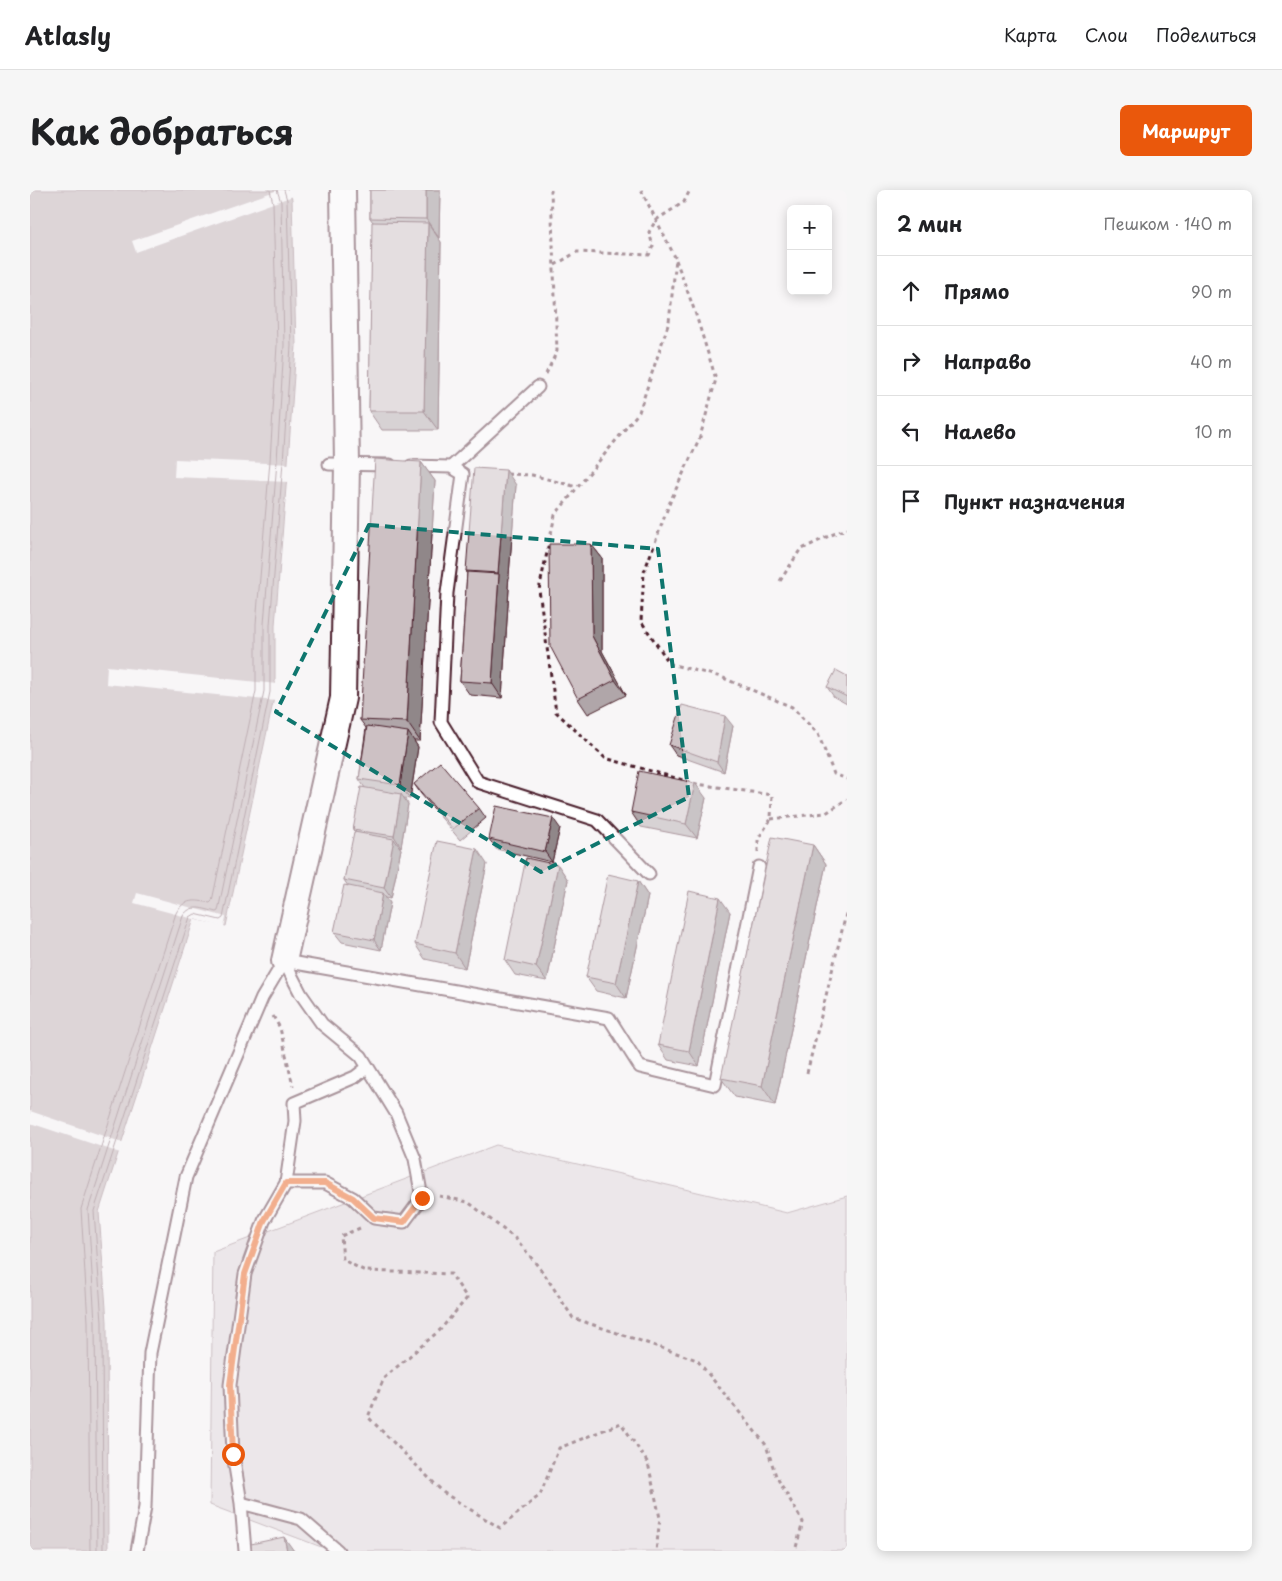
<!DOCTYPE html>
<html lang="ru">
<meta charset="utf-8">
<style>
:root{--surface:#fff;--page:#f6f6f6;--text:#202124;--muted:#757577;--line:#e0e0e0;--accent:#ea580c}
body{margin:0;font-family:"Playpen Sans",sans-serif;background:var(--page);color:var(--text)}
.controls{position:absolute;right:15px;top:15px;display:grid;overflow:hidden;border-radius:8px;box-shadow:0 2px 12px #0003}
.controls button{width:45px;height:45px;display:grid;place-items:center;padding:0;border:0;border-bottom:1px solid var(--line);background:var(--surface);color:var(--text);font:25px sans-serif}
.stop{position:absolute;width:15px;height:15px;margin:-11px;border:4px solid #ea580c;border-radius:50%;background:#fff}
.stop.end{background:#ea580c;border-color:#fff;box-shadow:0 1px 5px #0008}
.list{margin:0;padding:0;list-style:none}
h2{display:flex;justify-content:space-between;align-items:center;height:65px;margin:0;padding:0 20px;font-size:21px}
h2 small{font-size:16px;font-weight:400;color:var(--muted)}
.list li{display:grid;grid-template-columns:32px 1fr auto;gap:15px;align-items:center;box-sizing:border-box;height:70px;padding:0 20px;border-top:1px solid var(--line)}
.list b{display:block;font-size:19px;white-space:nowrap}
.list em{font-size:16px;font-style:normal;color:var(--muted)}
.icon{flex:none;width:28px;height:28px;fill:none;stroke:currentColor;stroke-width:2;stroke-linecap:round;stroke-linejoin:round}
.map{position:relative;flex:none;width:817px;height:1361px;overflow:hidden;border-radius:8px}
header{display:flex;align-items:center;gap:30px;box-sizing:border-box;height:70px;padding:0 25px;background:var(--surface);border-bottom:1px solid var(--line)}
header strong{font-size:24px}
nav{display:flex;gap:28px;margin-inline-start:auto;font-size:18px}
.intro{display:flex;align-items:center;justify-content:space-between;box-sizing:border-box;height:120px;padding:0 30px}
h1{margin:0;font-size:35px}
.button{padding:12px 22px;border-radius:8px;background:var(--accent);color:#fff;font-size:18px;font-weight:700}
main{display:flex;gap:30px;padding:0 30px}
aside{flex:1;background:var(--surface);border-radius:8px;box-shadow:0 2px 12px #0003}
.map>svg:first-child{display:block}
.green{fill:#ded6d9;stroke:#947a82}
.water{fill:#bdadb0;stroke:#8f747b}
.pier{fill:#f8f6f7}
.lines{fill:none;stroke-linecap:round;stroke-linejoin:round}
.shore{stroke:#785860;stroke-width:1}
.lane-casing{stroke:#4a1f2b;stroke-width:15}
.street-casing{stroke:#4a1f2b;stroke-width:28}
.path{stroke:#4a1f2b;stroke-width:3;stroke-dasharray:4 4;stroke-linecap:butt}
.lane{stroke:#fff;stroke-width:11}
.street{stroke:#fff;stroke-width:24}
.wall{fill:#b0a6a9;stroke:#4a1f2b}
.shaded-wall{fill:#908789;stroke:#4a1f2b}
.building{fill:#cdc1c4;stroke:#4a1f2b}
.route{stroke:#ea580c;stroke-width:6}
.marked{fill:none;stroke:#0f766e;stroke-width:4;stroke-dasharray:10 6;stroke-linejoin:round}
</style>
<header>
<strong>Atlasly</strong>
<nav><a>Карта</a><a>Слои</a><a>Поделиться</a></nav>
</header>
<div class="intro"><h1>Как добраться</h1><a class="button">Маршрут</a></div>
<main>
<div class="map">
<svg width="817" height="1361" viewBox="0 0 817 1361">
<rect width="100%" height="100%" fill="#f8f6f7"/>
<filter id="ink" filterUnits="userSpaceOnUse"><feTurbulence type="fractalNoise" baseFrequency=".02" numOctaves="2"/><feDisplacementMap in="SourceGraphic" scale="10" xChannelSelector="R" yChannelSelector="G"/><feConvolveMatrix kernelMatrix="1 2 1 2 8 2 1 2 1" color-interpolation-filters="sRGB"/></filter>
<g filter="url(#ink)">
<path class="green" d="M 466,955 L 757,1023 L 817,1006 L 817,1361 L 302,1361 L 180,1315 L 183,1062 Z"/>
<path class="water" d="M 0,0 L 258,0 L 262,9 L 266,156 L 258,272 L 245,435 L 245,503 L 196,736 L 164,729 L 69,1022 L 77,1132 L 78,1361 L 0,1361 Z"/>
<path class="pier" d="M 248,0 L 261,0 L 263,6 L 106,62 L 102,51 Z
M 145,269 L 261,274 L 259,292 L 144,287 Z
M 77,476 L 247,494 L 247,503 L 246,511 L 76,494 Z
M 107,703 L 196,727 L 194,737 L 104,713 Z
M 0,921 L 94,953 L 90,963 L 0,933 Z"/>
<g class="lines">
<path class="shore" d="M 60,1361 L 58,1132 L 51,1019 L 146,723 C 154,708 166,710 180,713 L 182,711 L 226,501 L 226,434 L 240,271 L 247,155 L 243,13 L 240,0
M 67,1361 L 65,1132 L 58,1020 L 153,726 C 161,713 174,719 186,722 L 188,721 L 234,501 L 234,434 L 247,271 L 254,155 L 251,12 L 247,0
M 73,1361 L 72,1132 L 64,1021 L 160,727 L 165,724 L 190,730 L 193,728 L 240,502 L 240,435 L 253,272 L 261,156 L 257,10 L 254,0"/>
<defs>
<path id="lane" d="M 299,274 L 360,275
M 381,276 L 421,277 L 508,197
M 421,277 L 433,284 L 417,403 L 411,532 L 448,592 L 567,630 L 619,684
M 254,771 L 579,828 L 610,877 L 685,895 L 729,677
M 254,771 L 271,804 L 292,834 L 331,866 L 366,923 L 385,969 L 392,1008 L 374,1032 L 344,1028 L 323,1008 L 295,993 L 256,993
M 211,1313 L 203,1264 L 200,1195 L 215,1084 L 234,1031 L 256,993 L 265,931 L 264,913 L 325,887 L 338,877
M 107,1361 L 115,1317 L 120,1163 L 156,987 L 232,808 L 254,771
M 215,1361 L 211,1313 L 271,1329 L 308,1361"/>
<path id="street" d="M 254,771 L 313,508 L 317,274 L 313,0"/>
</defs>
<use href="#lane" class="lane-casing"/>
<use href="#street" class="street-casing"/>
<path class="path" d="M 611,0 L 646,69 L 639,132 L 609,222 L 525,325 L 509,400 L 526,522 L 575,568 L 667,594 L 742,605 L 741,629 L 728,649 L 728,662
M 646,70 L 665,122 L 686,189 L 670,247 L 640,312 L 614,382 L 611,431 L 640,474 L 691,487 L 762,517 L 788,544 L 804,584 L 817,589
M 525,75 L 547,62 L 619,65 L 623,56 L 619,42 L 626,30 L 654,12 L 660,0
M 516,184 L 527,161 L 521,0
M 477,284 L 502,285 L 547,297
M 750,391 L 770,360 L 801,345 L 817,339
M 741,629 L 796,623 L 817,609
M 243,826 L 250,838 L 263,896
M 777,883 L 817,720
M 409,1006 L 438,1012 L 487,1050 L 515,1085 L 543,1128 L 667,1170 L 736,1255 L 746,1286 L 773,1332 L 765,1361
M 330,1038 L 311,1046 L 313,1070 L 335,1081 L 421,1084 L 437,1108 L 410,1140 L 354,1188 L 338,1227 L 414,1303 L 470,1338 L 510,1305 L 529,1258 L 591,1233 L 618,1273 L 630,1328 L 626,1361"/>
<use href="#lane" class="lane"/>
<use href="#street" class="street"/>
</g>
<path class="wall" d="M 340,0 L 410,0 L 409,48 L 408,48 L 411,52 L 408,240 L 352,240 L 339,221 L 343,32 L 340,28 Z
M 391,272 L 405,291 L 390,551 L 384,551 L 388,557 L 380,609 L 374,608 L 378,614 L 371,657 L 369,656 L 371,659 L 361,708 L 356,707 L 360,713 L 351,760 L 312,752 L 304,742 L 318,696 L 314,690 L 325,642 L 323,640 L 335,598 L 329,589 L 336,538 L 330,530 Z
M 486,295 L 478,398 L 479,399 L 472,508 L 440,505 L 430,491 L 437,382 L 436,381 Z
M 561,354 L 572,368 L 572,461 L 596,505 L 558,524 L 548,509 Z
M 817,486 L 817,514 L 804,507 L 797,497 Z
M 703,536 L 694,582 L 646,565 L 639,555 Z
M 384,594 L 449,618 L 456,628 L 430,650 L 391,604 Z
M 676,608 L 667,648 L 611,637 L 601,622 Z
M 530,638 L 522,672 L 466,659 L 459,649 Z
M 783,655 L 796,674 L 745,915 L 705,907 L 691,888 Z
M 457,674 L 435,778 L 395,769 L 385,754 Z
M 528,675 L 538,690 L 517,791 L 485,785 L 475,770 Z
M 608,691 L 618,706 L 596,808 L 566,801 L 556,787 Z
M 700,722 L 669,876 L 638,870 L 628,855 Z"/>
<path class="shaded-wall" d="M 396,0 L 410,0 L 409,48 L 396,29 Z
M 398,33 L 411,52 L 408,240 L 394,221 Z
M 391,272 L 405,291 L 390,551 L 377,532 Z
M 476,280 L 486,295 L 478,398 L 479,399 L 472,508 L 462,493 L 469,385 L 468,383 Z
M 561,354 L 572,368 L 572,461 L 596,505 L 585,490 L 562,446 Z
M 695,526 L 703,536 L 694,582 L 687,572 Z
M 378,542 L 388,557 L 380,609 L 370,595 Z
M 665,593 L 676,608 L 667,648 L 656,634 Z
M 371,604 L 378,614 L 371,657 L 364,646 Z
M 523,628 L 530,638 L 522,672 L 515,662 Z
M 364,649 L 371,659 L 361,708 L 354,698 Z
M 783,655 L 796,674 L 745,915 L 732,896 Z
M 447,659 L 457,674 L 435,778 L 425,763 Z
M 528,675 L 538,690 L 517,791 L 506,777 Z
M 608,691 L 618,706 L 596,808 L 586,793 Z
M 353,703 L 360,713 L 351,760 L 344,750 Z
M 690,708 L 700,722 L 669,876 L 659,861 Z
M 254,1347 L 264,1361 L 257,1361 Z"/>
<path class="building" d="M 340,0 L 396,0 L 396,29 L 340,28 Z
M 342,32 L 398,33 L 394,221 L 339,221 Z
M 345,269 L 391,272 L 377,532 L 330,530 Z
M 444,278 L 476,280 L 468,383 L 436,381 Z
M 519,354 L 561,354 L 562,446 L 585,490 L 548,509 L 520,456 Z
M 437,382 L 469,384 L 462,493 L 430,491 Z
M 806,480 L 817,486 L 817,507 L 797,497 Z
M 652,515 L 695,526 L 687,572 L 639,555 Z
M 337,536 L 378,542 L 370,595 L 329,589 Z
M 410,572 L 449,618 L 423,639 L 384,594 Z
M 609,581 L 665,593 L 656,634 L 601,622 Z
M 331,597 L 371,604 L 364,646 L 323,640 Z
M 466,616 L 523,628 L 515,662 L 459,649 Z
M 324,642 L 364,649 L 354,698 L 314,690 Z
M 742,647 L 783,655 L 732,896 L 691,888 Z
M 407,651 L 447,659 L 425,763 L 385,754 Z
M 496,668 L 528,675 L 506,777 L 475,770 Z
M 578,684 L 608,691 L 586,793 L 556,787 Z
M 314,695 L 353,703 L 344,750 L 304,742 Z
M 659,701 L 690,708 L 659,861 L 628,855 Z
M 254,1347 L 257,1361 L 222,1361 L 221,1354 Z"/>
</g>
<g class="lines" filter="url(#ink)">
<path class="route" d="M 203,1264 L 200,1195 L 215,1084 L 234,1031 L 256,993 L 295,993 L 323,1008 L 344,1028 L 374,1032 L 392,1008"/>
</g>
<path d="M0 0H817V1361H0ZM 339,335 L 628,359 L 659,607 L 511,682 L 246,522 Z" fill="#f8f6f7" fill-opacity=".55" fill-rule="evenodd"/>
<path class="marked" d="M 339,335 L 628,359 L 659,607 L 511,682 L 246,522 Z"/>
</svg>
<div class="controls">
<button>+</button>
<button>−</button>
</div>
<div class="stop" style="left:203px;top:1264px"></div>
<div class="stop end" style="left:392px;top:1008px"></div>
</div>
<aside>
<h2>2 мин<small>Пешком · 140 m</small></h2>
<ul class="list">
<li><svg class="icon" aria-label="ahead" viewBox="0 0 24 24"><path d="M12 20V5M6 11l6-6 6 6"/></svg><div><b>Прямо</b></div><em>90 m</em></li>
<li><svg class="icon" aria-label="right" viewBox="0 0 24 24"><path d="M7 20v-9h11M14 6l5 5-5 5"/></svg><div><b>Направо</b></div><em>40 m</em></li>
<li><svg class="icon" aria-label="left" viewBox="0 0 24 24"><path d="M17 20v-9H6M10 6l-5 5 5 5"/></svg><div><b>Налево</b></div><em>10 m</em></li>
<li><svg class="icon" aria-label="arrive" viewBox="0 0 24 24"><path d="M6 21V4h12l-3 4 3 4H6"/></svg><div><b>Пункт назначения</b></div></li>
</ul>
</aside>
</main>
